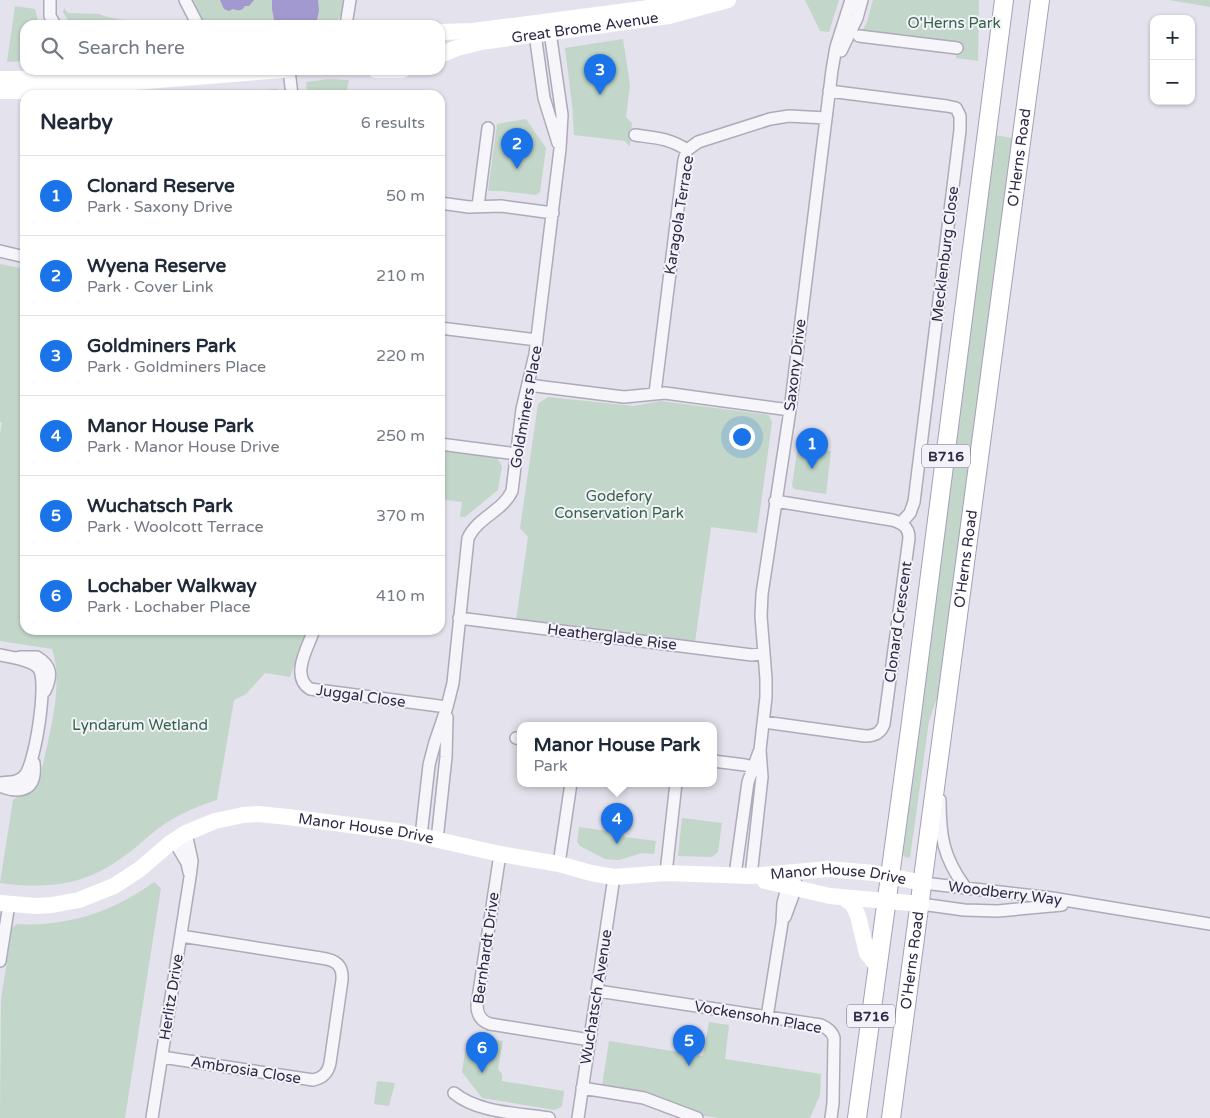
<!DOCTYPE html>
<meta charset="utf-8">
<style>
:root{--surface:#fff;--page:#f6f6f7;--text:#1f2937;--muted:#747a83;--line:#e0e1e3;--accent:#1a73e8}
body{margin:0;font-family:"Varela Round",sans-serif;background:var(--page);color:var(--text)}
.controls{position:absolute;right:15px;top:15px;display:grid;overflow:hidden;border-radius:10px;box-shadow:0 1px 4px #0004}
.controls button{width:45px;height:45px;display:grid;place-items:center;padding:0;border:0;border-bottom:1px solid var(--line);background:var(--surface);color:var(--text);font:25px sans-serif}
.you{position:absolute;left:741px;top:436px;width:18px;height:18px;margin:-12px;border:4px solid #fff;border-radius:50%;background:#1a73e8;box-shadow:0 0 0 8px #1a73e833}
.badge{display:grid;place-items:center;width:32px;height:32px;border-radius:50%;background:var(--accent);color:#fff;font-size:16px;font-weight:700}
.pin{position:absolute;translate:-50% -41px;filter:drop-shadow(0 1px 2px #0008)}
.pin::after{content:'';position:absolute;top:26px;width:18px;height:15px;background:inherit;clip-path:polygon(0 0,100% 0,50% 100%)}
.popup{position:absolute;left:517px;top:722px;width:200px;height:65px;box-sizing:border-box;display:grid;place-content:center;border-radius:10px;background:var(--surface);filter:drop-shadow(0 1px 4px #0005);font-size:16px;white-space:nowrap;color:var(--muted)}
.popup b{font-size:19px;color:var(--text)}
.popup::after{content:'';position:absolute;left:50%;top:100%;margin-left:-10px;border:10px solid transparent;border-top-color:var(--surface)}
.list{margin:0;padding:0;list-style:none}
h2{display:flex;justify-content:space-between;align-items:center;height:65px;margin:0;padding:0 20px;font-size:21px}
h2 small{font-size:16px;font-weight:400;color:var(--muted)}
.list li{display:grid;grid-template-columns:32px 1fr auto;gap:15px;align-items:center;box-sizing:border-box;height:80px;padding:0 20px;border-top:1px solid var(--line)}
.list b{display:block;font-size:19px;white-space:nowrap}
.list p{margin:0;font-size:16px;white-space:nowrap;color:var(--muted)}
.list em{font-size:16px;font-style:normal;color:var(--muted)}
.icon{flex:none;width:28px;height:28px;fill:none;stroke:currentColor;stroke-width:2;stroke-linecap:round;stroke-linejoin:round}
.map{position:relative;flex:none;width:1210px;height:1118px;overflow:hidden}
.search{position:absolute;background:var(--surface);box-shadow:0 1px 4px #0004;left:20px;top:20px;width:425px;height:55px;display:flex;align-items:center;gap:12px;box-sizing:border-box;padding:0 18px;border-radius:15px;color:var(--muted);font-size:19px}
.panel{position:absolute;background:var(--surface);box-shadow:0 1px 4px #0004;left:20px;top:90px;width:425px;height:545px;border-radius:15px}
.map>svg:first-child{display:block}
.green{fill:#c2d6c9}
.water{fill:#a199cf}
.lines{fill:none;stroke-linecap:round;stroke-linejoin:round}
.street-casing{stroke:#aeaaba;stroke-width:14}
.primary-casing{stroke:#a59fb9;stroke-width:20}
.street{stroke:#f6f5f9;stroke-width:11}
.secondary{stroke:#fff;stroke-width:16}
.primary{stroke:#fff;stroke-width:18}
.labels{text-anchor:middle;stroke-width:4;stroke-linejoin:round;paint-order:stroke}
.shield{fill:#f3f2f9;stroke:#6a657c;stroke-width:1}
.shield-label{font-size:14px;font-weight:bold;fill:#2f2846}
.park-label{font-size:15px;fill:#336348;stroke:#f3f2f9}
.street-label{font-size:15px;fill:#2f2846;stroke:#f3f2f9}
</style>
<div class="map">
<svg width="1210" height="1118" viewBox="0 0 1210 1118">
<rect width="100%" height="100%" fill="#e4e2ec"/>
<path class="green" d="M 192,0 L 344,0 C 341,13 343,19 330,25 L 205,25 Z
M 805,0 L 839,0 L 829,32 L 820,31 Z
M 873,0 L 979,0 L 978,61 L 956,58 L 957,47 L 861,34 L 867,22 Z
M 1169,0 L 1210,0 L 1210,7 Z
M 15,6 L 35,9 L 39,25 L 25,25 L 25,61 L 7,62 Z
M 64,8 L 68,13 L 99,14 L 107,17 L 150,25 L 71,25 L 63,12 Z
M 623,39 L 630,85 L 626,117 L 632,123 L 630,147 L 625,141 L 574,135 L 572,104 L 565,48 Z
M 329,79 L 349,80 L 346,95 L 307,95 L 306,82 Z
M 277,89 L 279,95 L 170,95 L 220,91 L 223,93 Z
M 526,119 L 546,148 L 540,192 L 536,195 L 501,191 L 488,191 L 497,124 Z
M 994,135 L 1012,138 L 942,683 L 929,721 L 910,858 L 905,857 L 898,849 Z
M 0,264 L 25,269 L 25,630 L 307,630 L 290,677 L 265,673 L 246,694 L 234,700 L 217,800 C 192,808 170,818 150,835 C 140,843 131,852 120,859 C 83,886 44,889 0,883 L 13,800 C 26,790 30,796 40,779 C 47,740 65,688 52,649 L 0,641 L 0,434 L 2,423 L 0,422 Z
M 548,397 L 634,406 L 660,401 L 769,415 L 772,422 L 757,533 L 711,527 L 695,642 L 516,620 L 528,537 L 520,528 L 538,404 Z
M 798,444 C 810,445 820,450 831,451 L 826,494 L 794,489 L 792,486 Z
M 440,450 L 497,458 L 502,466 L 498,490 L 465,517 L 460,517 L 462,502 L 440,499 Z
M 682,818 L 722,823 L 718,852 L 712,857 L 678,856 Z
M 579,827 L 608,831 L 614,827 L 622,828 L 625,837 L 656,841 L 654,854 L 642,853 L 619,860 L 605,859 L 580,846 L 577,842 Z
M 154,882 L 161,888 L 125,1118 L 0,1118 L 1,1000 L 12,928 L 17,924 C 67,927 113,912 154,882 Z
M 709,1022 L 729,1025 L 725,1059 L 821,1074 L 820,1095 L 810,1118 L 720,1118 L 705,1116 L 602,1086 L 609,1041 L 703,1056 Z
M 473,1036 L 503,1041 L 498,1069 L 502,1074 L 502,1081 L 564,1091 L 562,1106 L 555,1110 L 482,1098 L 462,1072 L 467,1040 Z
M 377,1081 L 395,1083 L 389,1106 L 374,1104 Z"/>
<path class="water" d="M 220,0 L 254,0 L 249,6 L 245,6 C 242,11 239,11 233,9 L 229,11 L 224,9 Z
M 272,0 L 318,0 L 319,11 L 316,24 L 313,25 L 275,25 L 272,9 Z"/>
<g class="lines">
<defs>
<path id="street" d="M 50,0 L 50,16 L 55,25
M 185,0 L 198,25
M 346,25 L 350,0
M 535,34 L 544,98 L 558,143
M 859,36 L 957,48
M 841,51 L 857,18 L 862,0
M 289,70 L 292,95
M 829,91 L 947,106 L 956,108 L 960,116 L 960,130 L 914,502 L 910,513 L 901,523
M 635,135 C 656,138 669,138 687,150
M 440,203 L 469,207 L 501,206 L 553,213
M 478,206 L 488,128
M 0,251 L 25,257
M 440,328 L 537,340
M 528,385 L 624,397 L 665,393 L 790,410
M 655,393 L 684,160 L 687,150 L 698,142 L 770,119 L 789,116 L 826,118
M 440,444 L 517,454
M 459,618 L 752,655 L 764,653
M 314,630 C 308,647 290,676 310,689 L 447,707
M 0,655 C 11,657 33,660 39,669 C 48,683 35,763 25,775 C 19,783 9,782 0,783
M 20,657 L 37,657 C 52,666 52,676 45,691
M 764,722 L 865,736 C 875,736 881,733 884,724 L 909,538 C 909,527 902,523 892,520 L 775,501
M 516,738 L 521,739
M 713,761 L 745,765 L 760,769
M 0,786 C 22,795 37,789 34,763
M 940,800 C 940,836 943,857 965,887
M 421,836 L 429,765 L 435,742 L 447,707 L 453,683 L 468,538 C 478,517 503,511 512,491 L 522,409 L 535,354 L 560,149 L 562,115 L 550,32
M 437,840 L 446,757 L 447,717
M 174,841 L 187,863 L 189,872
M 500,854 L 477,1005 C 477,1015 481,1021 490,1024 L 590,1040
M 559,864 L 571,783
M 666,873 L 676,783
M 735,875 L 748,782 L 759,752
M 751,876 L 762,777 L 760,750 L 766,697 L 766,679 L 761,616 L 762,594 L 790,410 L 832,70 L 836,47 L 851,0
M 923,883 L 1052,898 L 1210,924
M 921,904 L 964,910 L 998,911 L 1062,905
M 785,917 L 796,887 L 796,883
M 0,961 L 9,904
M 598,991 L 821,1025 C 827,1028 832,1031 834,1038 L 833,1103 L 831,1118
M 767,1017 L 782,923 L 783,903 L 789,881
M 162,1057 L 313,1080 C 323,1078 328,1073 330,1063 L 342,980 C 343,965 336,960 321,958 L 181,936
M 582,1088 L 644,1098 L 697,1118
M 454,1093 C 478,1113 519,1113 549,1118
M 152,1118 L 190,877 L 192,861 L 186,833
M 578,1118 L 614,877"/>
<g id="primary">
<path d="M 857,1118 L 911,722 L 1004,0"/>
<path id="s3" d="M 891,1118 L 1040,0"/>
</g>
</defs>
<use href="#street" class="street-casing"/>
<use href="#primary" class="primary-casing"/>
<use href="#street" class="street"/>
<g class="secondary">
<path d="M 440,32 L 473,31 L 642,9 L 690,0"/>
<path id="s1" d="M 440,55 L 457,48 L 481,42 L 669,16 L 728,0"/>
<path d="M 376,70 L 402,70"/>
<path d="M 0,79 L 19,79 L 138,70"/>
<path d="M 0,91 L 21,91 L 283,70"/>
<path d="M 765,881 L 830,896 L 921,904"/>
<path d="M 843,897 L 853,905 L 858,916 L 867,953 L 878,967"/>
<path id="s2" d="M 0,903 L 36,906 L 52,905 L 79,900 L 114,886 L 140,869 L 169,844 L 186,833 L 215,821 L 243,815 L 258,814 L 288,817 L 403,832 L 500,854 L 559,864 L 591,873 L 614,877 L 666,873 L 751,876 L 828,869 L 874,873 L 923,883"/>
</g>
<use href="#primary" class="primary"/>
</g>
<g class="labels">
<g class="shield">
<rect x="922" y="444.5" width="48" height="23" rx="4"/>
<rect x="847" y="1004.5" width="48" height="23" rx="4"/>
</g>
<g class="shield-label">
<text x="946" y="461">B716</text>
<text x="871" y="1021">B716</text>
</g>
<g class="park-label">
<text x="954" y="28">O'Herns Park</text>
<text x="619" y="501">Godefory<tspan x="619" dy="17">Conservation Park</tspan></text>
<text x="140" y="730">Lyndarum Wetland</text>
</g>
<g class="street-label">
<text dy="5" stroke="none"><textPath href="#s1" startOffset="148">Great Brome Avenue</textPath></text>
<text dy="5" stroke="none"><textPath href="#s3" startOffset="969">O'Herns Road</textPath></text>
<text transform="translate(679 215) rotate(-81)" y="5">Karagola Terrace</text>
<text transform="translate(945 254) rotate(-83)" y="5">Mecklenburg Close</text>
<text transform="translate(795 365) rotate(-83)" y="5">Saxony Drive</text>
<text transform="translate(526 407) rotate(-80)" y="5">Goldminers Place</text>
<text dy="5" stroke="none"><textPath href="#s3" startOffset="564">O'Herns Road</textPath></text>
<text transform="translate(898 622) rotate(-82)" y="5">Clonard Crescent</text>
<text transform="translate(612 637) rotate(7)" y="5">Heatherglade Rise</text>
<text transform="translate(361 696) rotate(8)" y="5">Juggal Close</text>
<text dy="5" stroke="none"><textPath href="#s2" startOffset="391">Manor House Drive</textPath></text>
<text dy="5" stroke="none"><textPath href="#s2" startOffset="869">Manor House Drive</textPath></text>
<text transform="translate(1005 893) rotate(7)" y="5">Woodberry Way</text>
<text transform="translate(486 948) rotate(-82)" y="5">Bernhardt Drive</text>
<text dy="5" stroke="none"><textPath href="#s3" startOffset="159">O'Herns Road</textPath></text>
<text transform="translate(171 997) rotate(-81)" y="5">Herlitz Drive</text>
<text transform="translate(596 997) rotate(-81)" y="5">Wuchatsch Avenue</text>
<text transform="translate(758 1017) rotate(10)" y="5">Vockensohn Place</text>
<text transform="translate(246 1070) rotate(9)" y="5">Ambrosia Close</text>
</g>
</g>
</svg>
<div class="controls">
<button>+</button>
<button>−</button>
</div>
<div class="you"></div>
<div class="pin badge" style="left:812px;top:469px">1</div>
<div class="pin badge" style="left:517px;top:169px">2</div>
<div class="pin badge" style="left:600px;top:95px">3</div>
<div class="pin badge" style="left:617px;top:844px">4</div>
<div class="popup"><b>Manor House Park</b>Park</div>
<div class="pin badge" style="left:689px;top:1066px">5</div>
<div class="pin badge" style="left:482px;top:1073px">6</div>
<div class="search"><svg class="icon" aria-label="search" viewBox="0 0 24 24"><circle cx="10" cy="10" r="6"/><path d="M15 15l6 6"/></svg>Search here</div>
<section class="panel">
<h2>Nearby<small>6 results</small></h2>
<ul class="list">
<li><span class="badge">1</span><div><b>Clonard Reserve</b><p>Park · Saxony Drive</p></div><em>50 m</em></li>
<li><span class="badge">2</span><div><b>Wyena Reserve</b><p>Park · Cover Link</p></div><em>210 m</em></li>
<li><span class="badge">3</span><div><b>Goldminers Park</b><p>Park · Goldminers Place</p></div><em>220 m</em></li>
<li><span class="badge">4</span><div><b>Manor House Park</b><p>Park · Manor House Drive</p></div><em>250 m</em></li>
<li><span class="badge">5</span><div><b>Wuchatsch Park</b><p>Park · Woolcott Terrace</p></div><em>370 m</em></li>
<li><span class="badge">6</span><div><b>Lochaber Walkway</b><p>Park · Lochaber Place</p></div><em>410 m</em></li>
</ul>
</section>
</div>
